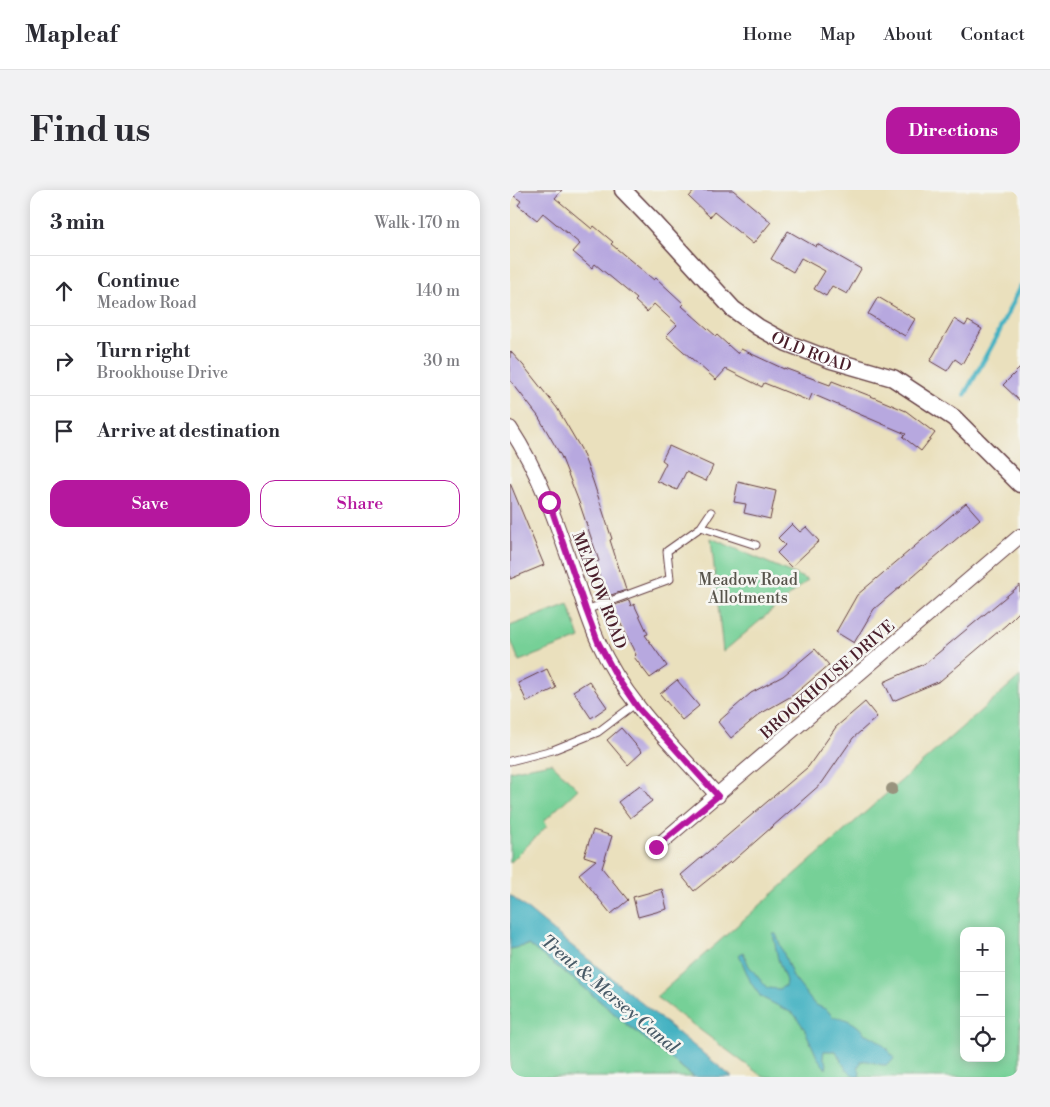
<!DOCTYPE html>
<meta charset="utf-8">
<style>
:root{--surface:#fff;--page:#f2f2f3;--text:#2b2b33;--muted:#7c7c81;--line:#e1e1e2;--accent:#b5179e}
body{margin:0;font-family:"Libre Bodoni",serif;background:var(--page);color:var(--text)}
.controls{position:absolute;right:15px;bottom:15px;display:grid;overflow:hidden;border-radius:10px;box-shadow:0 2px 12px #0003}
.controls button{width:45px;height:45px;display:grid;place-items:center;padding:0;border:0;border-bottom:1px solid var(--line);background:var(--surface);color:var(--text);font:25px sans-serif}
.stop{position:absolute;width:15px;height:15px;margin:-11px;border:4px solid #b5179e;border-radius:50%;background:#fff}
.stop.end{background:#b5179e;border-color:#fff;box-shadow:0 1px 5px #0008}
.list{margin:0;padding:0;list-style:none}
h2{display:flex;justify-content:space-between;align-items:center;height:65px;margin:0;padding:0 20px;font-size:21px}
h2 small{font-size:16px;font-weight:400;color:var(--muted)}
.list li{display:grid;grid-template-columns:32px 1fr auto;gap:15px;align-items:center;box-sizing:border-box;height:70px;padding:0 20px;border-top:1px solid var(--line)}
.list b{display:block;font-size:19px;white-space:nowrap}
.list p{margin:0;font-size:16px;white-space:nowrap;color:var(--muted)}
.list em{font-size:16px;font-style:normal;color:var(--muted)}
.actions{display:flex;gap:10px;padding:15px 20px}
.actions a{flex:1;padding:11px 0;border:1px solid var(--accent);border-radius:15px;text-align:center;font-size:18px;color:var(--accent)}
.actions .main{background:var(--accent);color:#fff}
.icon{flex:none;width:28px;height:28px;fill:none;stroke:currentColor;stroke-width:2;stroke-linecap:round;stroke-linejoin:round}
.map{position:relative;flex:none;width:510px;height:887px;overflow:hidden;border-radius:15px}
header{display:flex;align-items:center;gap:30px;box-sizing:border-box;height:70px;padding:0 25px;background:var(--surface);border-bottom:1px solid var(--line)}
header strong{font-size:24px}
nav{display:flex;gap:28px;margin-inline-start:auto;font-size:18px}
.intro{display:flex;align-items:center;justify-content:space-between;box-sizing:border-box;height:120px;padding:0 30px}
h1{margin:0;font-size:35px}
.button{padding:12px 22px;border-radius:15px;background:var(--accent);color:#fff;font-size:18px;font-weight:700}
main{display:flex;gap:30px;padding:0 30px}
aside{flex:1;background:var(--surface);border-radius:15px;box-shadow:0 2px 12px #0003}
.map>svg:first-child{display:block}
.green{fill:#76d097;stroke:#607861;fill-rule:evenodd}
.water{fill:#45b2c2;stroke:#486876}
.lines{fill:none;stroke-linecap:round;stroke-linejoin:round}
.stream{stroke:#45b2c2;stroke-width:5}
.building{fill:#b7a8df}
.service-casing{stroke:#623c41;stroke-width:9}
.minor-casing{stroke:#623c41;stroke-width:16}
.tertiary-casing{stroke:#623c41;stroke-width:19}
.service{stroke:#fff;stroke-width:7}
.minor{stroke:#fff;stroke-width:14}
.tertiary{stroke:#fff;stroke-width:16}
.tree{fill:#99937e}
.route{stroke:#b5179e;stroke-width:6}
.labels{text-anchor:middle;stroke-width:5;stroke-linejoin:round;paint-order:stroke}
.street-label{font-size:16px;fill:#4a1f2b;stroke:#f6f6f2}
.park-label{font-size:16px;fill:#57544b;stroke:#f6f6f2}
.water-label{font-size:18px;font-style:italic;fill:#485a67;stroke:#f6f6f2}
</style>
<header>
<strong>Mapleaf</strong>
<nav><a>Home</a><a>Map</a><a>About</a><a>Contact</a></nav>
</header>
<div class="intro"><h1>Find us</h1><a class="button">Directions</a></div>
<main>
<aside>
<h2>3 min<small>Walk · 170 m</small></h2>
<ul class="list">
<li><svg class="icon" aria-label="ahead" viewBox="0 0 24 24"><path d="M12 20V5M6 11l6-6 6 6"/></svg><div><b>Continue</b><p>Meadow Road</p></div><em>140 m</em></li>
<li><svg class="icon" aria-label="right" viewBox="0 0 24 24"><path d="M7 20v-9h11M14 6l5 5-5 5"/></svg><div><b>Turn right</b><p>Brookhouse Drive</p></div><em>30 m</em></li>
<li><svg class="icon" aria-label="arrive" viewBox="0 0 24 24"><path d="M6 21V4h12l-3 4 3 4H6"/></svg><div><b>Arrive at destination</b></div></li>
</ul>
<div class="actions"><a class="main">Save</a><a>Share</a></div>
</aside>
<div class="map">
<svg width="510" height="887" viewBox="0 0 510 887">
<rect width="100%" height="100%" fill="#f6f6f2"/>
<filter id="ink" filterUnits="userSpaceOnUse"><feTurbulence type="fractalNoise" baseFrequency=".02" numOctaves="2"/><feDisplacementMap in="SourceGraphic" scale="10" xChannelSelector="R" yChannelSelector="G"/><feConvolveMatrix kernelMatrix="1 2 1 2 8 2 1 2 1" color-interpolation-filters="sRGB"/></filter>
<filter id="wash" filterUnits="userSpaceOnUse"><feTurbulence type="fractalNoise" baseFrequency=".0096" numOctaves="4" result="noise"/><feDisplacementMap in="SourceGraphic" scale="20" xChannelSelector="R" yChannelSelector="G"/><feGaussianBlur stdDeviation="1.12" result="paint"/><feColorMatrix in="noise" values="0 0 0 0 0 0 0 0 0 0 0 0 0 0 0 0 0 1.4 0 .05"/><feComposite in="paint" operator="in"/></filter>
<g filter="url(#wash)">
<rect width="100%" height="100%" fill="#eae0bd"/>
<path class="green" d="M 201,348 L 298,390 L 213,462 Z
M 58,414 L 70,448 L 9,471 L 0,448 L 0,436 Z
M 510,486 L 510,887 L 253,887 L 146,807 ZM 454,741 L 491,741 L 491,868 L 454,868 Z
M 41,573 L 68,599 L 34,631 L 37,636 L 0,673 L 0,581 Z
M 19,755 L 71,795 L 115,833 L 184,887 L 0,887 L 0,759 Z"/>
<path class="water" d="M 0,705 L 222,887 L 184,887 L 115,833 L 71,795 L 19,755 L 0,759 Z
M 263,744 L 266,744 L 283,787 L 304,814 L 317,820 L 323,827 C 335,827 348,834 355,844 C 366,846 378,859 384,868 C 376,883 364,869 352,871 L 348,877 L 350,882 L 349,887 C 337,886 331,870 326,861 L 314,861 L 313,867 L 317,874 L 316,879 L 307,867 L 294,838 L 284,824 L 251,807 L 241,793 L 229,765 L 233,762 L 239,776 L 257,798 L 269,799 L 275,796 L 276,791 L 268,769 Z"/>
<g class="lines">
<path class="stream" d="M 455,204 L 487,146 L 510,97"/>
</g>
<g id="blocks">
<path class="building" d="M 0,0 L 52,0 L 45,8 L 82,39 L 84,36 L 103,52 L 101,54 L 144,90 L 146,88 L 174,114 L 172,116 L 206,146 L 207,145 L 228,164 L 231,159 L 274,179 L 274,178 L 320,195 L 322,191 L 363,207 L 396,221 L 425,243 L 411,261 L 393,247 L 396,244 L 302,204 L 299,211 L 254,193 L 252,197 L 216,179 L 206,190 L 156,146 L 167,135 L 144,114 L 137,122 L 125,111 L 127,109 L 85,74 L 82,78 L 63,62 L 70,54 L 33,23 L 27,30 L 8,15 L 11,11 L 0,3 Z
M 185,0 L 223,0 L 261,32 L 243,54 L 204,22 L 200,27 L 179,7 Z
M 278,41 L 306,57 L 307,54 L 351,79 L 337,104 L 322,96 L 316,106 L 304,99 L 315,81 L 291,68 L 283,82 L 261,69 Z
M 368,107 L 405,129 L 395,146 L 358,124 Z
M 444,129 L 455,136 L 458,131 L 472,139 L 452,174 L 445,169 L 437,181 L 420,171 Z
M 0,161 L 13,175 L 47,218 L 71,259 L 83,291 L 102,349 L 100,350 L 116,400 L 98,406 L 96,403 L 95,404 L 85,373 L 89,371 L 69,312 L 51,266 L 28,226 L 0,190 Z
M 510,178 L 510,211 L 493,195 Z
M 159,256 L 203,276 L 196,291 L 176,282 L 167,300 L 147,291 L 156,273 L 152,270 Z
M 228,292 L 266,301 L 260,329 L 234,323 L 236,314 L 224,312 Z
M 0,293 L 34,375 L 0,389 Z
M 456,313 L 470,329 L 364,419 L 344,453 L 326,442 L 347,405 Z
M 282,334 L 290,342 L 296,337 L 309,351 L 281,377 L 267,363 L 275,355 L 268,348 Z
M 510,395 L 510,421 L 496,435 L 430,491 L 383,511 L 374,492 L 416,473 Z
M 119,410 L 121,416 L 124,414 L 138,444 L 135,445 L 157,476 L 140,488 L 124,467 L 126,465 L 102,416 Z
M 305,459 L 319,475 L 285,504 L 250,524 L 221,548 L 208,532 L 241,503 L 273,486 Z
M 37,479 L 46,498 L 17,512 L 8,493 Z
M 167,490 L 189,516 L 172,530 L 150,504 Z
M 79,491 L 97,517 L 81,528 L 63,501 Z
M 355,512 L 367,527 L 343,548 L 312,593 L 221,673 L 220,672 L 184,701 L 171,685 L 298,577 L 326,537 Z
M 111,538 L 132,562 L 118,575 L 97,550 Z
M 130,595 L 142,611 L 120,628 L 108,612 Z
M 83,640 L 102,646 L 92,678 L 118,710 L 101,724 L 69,684 L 86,670 L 74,666 Z
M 152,699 L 157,719 L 128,727 L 123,707 Z"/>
</g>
</g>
<g filter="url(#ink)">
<use href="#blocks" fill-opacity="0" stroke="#623c41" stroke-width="1"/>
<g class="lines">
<defs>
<path id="service" d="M 191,337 L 246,355
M 76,420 L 160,389 L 157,361 L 191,337 L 201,322
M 0,571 L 43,560 L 88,542 L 125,514"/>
<path id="minor" d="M 0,238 C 31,285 48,337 66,390 C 73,411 79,431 88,451 C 115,512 164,557 208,606
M 146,657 L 510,346"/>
<g id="tertiary">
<path id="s1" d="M 113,0 L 142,30 L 223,119 L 248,137 L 277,153 L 321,170 L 383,188 L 444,228 L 510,294"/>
</g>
</defs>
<use href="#service" class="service-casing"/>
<use href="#minor" class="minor-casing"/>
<use href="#tertiary" class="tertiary-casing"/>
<use href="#service" class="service"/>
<use href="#minor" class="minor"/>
<use href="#tertiary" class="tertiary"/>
</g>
<circle class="tree" cx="382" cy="599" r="6"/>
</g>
<g class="lines" filter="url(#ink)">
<path class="route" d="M 39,312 L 76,420 L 88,452 L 108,489 L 128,518 L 208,606 L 146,657"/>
</g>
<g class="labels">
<g class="street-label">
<text dy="6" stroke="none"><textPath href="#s1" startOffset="252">OLD ROAD</textPath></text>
<text transform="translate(90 400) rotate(69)" y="6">MEADOW ROAD</text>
<text transform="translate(317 489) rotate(-41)" y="6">BROOKHOUSE DRIVE</text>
</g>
<g class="park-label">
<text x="238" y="395">Meadow Road<tspan x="238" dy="18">Allotments</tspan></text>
</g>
<g class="water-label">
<text transform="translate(100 804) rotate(40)" y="6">Trent &amp; Mersey Canal</text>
</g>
</g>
</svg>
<div class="controls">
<button>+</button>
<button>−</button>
<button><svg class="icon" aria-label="locate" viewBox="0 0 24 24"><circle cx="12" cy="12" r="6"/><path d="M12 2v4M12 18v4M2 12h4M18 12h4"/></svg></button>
</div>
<div class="stop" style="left:39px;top:312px"></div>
<div class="stop end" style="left:146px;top:657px"></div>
</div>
</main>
